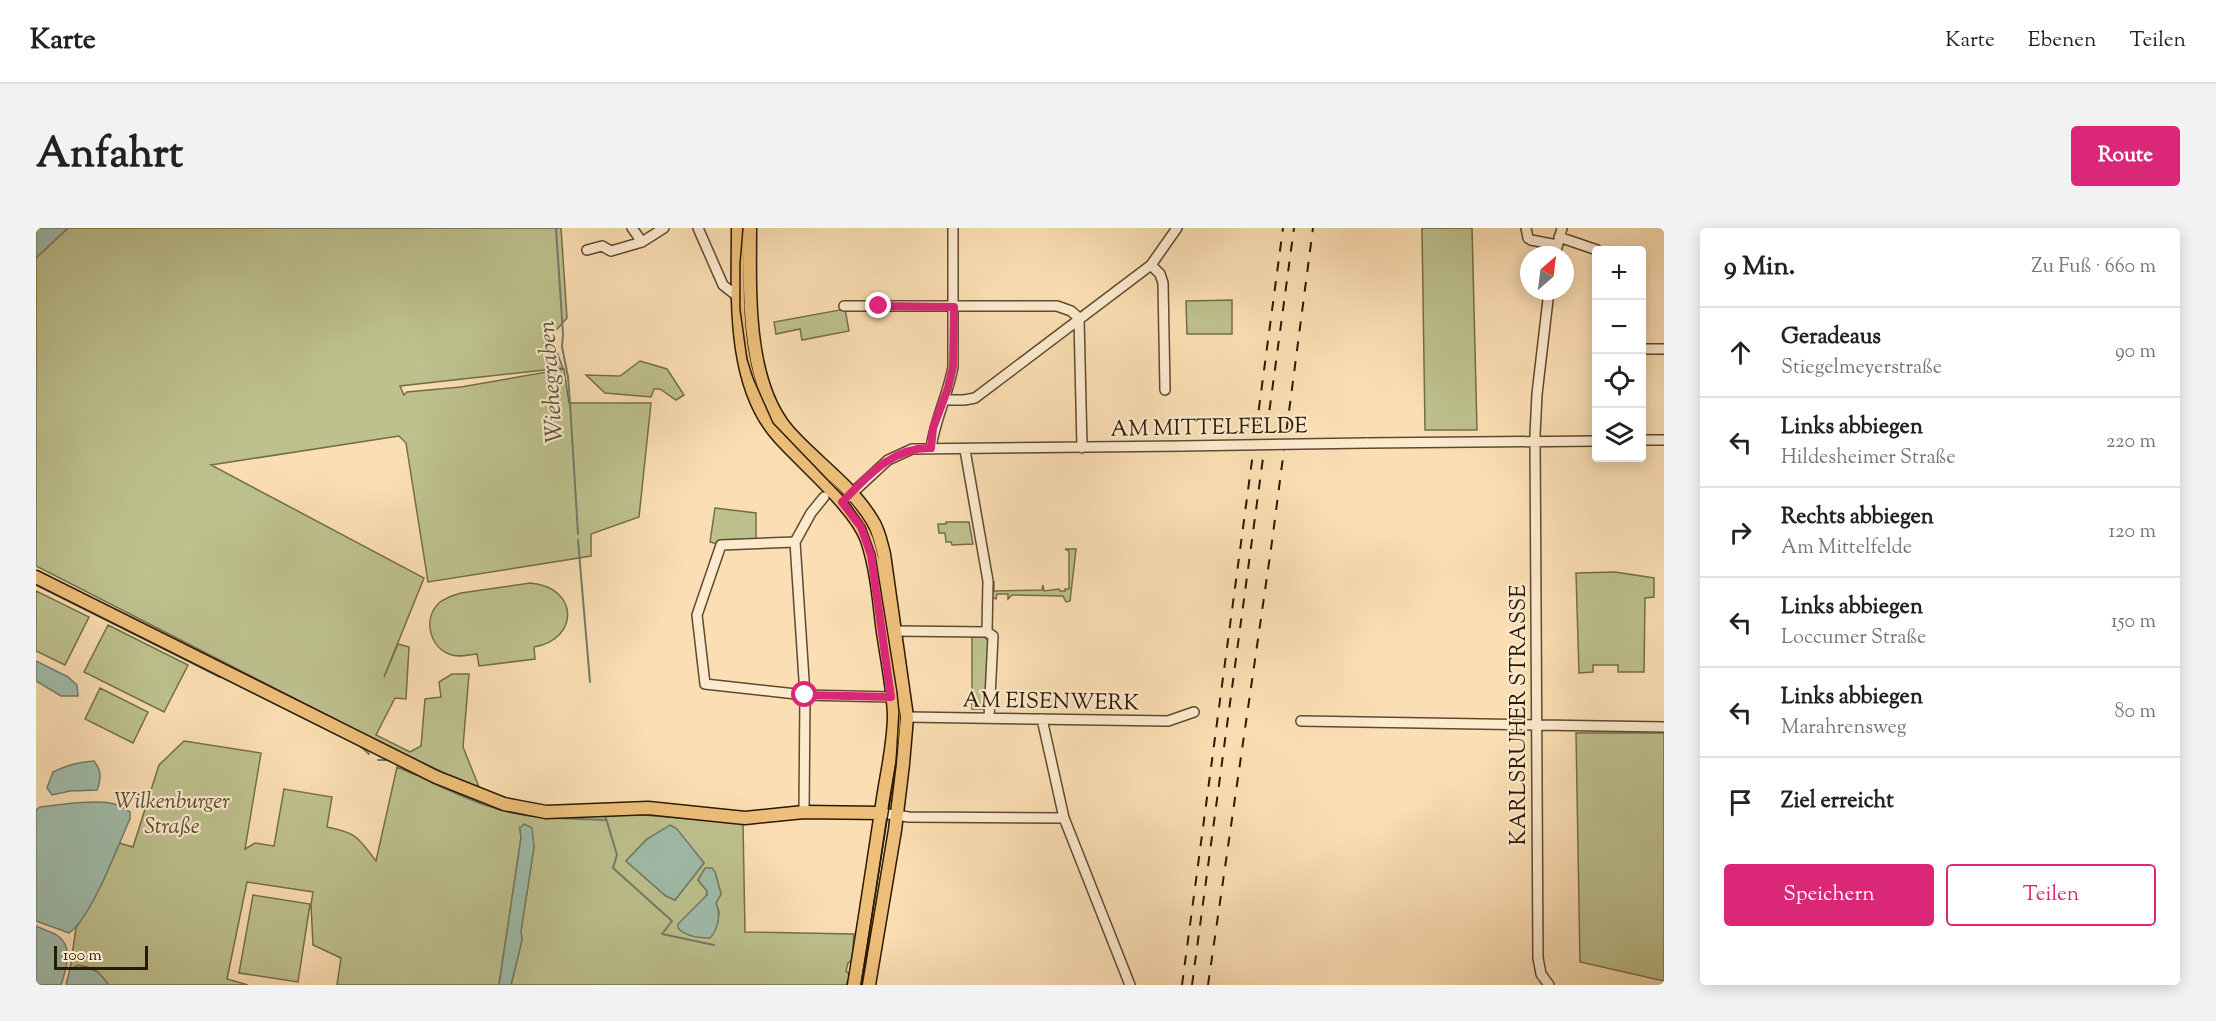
<!DOCTYPE html>
<html lang="de">
<meta charset="utf-8">
<style>
:root{--surface:#fff;--page:#f2f2f2;--text:#222;--muted:#767676;--line:#e0e0e0;--accent:#db2777}
body{margin:0;font-family:"Sorts Mill Goudy",serif;background:var(--page);color:var(--text)}
.controls{position:absolute;right:18px;top:18px;display:grid;overflow:hidden;border-radius:6px;box-shadow:0 3px 15px #0003}
.controls button{width:54px;height:54px;display:grid;place-items:center;padding:0;border:0;border-bottom:2px solid var(--line);background:var(--surface);color:var(--text);font:30px sans-serif}
.compass{position:absolute;left:1484px;top:18px;width:54px;height:54px;border-radius:50%;background:var(--surface);box-shadow:0 3px 15px #0003;rotate:28deg}
.scale{position:absolute;left:18px;bottom:15px;width:94px;box-sizing:border-box;padding-left:6px;border:3px solid #2b1904;border-top:0;font-size:16px;line-height:21px;white-space:nowrap;color:#2b1904;-webkit-text-stroke:4px #fceace;paint-order:stroke}
.stop{position:absolute;width:18px;height:18px;margin:-14px;border:4px solid #db2777;border-radius:50%;background:#fff}
.stop.end{background:#db2777;border-color:#fff;box-shadow:0 2px 6px #0008}
.list{margin:0;padding:0;list-style:none}
h2{display:flex;justify-content:space-between;align-items:center;height:78px;margin:0;padding:0 24px;font-size:26px}
h2 small{font-size:20px;font-weight:400;color:var(--muted)}
.list li{display:grid;grid-template-columns:39px 1fr auto;gap:18px;align-items:center;box-sizing:border-box;height:90px;padding:0 24px;border-top:2px solid var(--line)}
.list b{display:block;font-size:22px;white-space:nowrap}
.list p{margin:0;font-size:20px;white-space:nowrap;color:var(--muted)}
.list em{font-size:20px;font-style:normal;color:var(--muted)}
.actions{display:flex;gap:12px;padding:18px 24px}
.actions a{flex:1;padding:14px 0;border:2px solid var(--accent);border-radius:6px;text-align:center;font-size:21px;color:var(--accent)}
.actions .main{background:var(--accent);color:#fff}
.icon{flex:none;width:33px;height:33px;fill:none;stroke:currentColor;stroke-width:2;stroke-linecap:round;stroke-linejoin:round}
.map{position:relative;flex:none;width:1628px;height:757px;overflow:hidden;border-radius:6px}
header{display:flex;align-items:center;gap:36px;box-sizing:border-box;height:84px;padding:0 30px;background:var(--surface);border-bottom:2px solid var(--line)}
header strong{font-size:28px}
nav{display:flex;gap:33px;margin-inline-start:auto;font-size:21px}
.intro{display:flex;align-items:center;justify-content:space-between;box-sizing:border-box;height:144px;padding:0 36px}
h1{margin:0;font-size:42px}
.button{padding:15px 27px;border-radius:6px;background:var(--accent);color:#fff;font-size:21px;font-weight:700}
main{display:flex;gap:36px;padding:0 36px}
aside{flex:1;background:var(--surface);border-radius:6px;box-shadow:0 3px 15px #0003}
.map>svg:first-child{display:block}
.green{fill:#bdc18e;stroke:#746d49;stroke-width:1.5;fill-rule:evenodd}
.water{fill:#9fbcaa;stroke:#717b68;stroke-width:1.5}
.lines{fill:none;stroke-linecap:round;stroke-linejoin:round}
.stream{stroke:#717b68;stroke-width:2}
.minor-casing{stroke:#5f4a30;stroke-width:12}
.major-casing{stroke:#2b1904;stroke-width:15}
.minor{stroke:#fceace;stroke-width:9}
.major{stroke:#eebf7a;stroke-width:12}
.tram{stroke:#2b1904;stroke-width:1.5}
.rail{stroke:#2b1904;stroke-width:2;stroke-dasharray:10 10;stroke-linecap:butt}
.minor-bridge-casing{stroke:#5f4a30;stroke-width:12;stroke-linecap:butt}
.minor-bridge{stroke:#fceace;stroke-width:9}
.route{stroke:#db2777;stroke-width:8}
.labels{text-anchor:middle;stroke-width:4.5;stroke-linejoin:round;paint-order:stroke}
.street-label{font-size:22px;fill:#2b1904;stroke:#fceace}
.park-label{font-size:22px;font-style:italic;fill:#574b2d;stroke:#fceace}
.water-label{font-size:24px;font-style:italic;fill:#54523e;stroke:#fceace}
</style>
<header>
<strong>Karte</strong>
<nav><a>Karte</a><a>Ebenen</a><a>Teilen</a></nav>
</header>
<div class="intro"><h1>Anfahrt</h1><a class="button">Route</a></div>
<main>
<div class="map">
<svg width="1628" height="757" viewBox="0 0 1628 757">
<rect width="100%" height="100%" fill="#fbdeb3"/>
<filter id="stains"><feTurbulence type="fractalNoise" baseFrequency=".00333" numOctaves="4"/><feColorMatrix values="0 0 0 0 .2 0 0 0 0 .09 0 0 0 0 .02 0 0 0 .5 -.17"/></filter>
<radialGradient id="worn" r=".72"><stop offset=".6" stop-color="#630" stop-opacity="0"/><stop offset="1" stop-color="#630" stop-opacity=".3"/></radialGradient>
<path class="green" d="M 32,0 L 525,0 L 531,90 L 515,108 L 527,140 L 364,158 L 368,167 L 371,164 L 425,159 L 528,141 L 533,175 L 615,175 L 603,289 L 555,306 L 555,328 L 392,354 L 370,215 L 363,208 L 175,237 L 388,350 L 348,449 L 362,416 L 373,419 L 370,471 L 359,470 L 340,507 L 374,524 L 385,518 L 389,471 L 405,469 L 403,454 L 416,446 L 433,446 L 427,519 L 443,559 L 420,551 L 328,506 L 0,338 L 0,30 Z
M 1386,0 L 1436,0 L 1441,202 L 1389,202 Z
M 1196,72 L 1196,106 L 1151,106 L 1150,73 Z
M 809,81 L 813,103 L 766,112 L 764,101 L 740,106 L 738,94 Z
M 604,133 L 631,141 L 648,167 L 640,172 L 624,161 L 618,161 L 615,169 L 569,165 L 550,147 L 584,148 Z
M 679,280 L 720,285 L 720,315 L 685,317 L 674,314 Z
M 910,294 L 933,294 L 937,316 L 916,317 L 915,314 L 910,314 L 909,305 L 903,305 L 902,296 L 910,296 Z
M 1029,321 L 1040,321 L 1034,373 L 1030,374 L 1027,368 L 976,367 L 972,371 L 972,366 L 961,366 L 960,371 L 956,369 L 958,353 L 958,363 L 1006,362 L 1007,357 L 1008,363 L 1023,361 L 1024,363 L 1029,363 L 1029,361 L 1033,361 L 1033,323 Z
M 1579,344 L 1618,350 L 1618,369 L 1609,370 L 1608,444 L 1582,444 L 1582,437 L 1557,437 L 1557,444 L 1543,445 L 1540,345 Z
M 494,355 C 543,359 544,411 498,419 L 499,431 L 443,438 L 441,426 C 432,427 421,430 413,426 C 393,418 387,390 403,375 C 409,370 418,367 425,365 Z
M 0,363 L 53,389 L 29,437 L 0,423 Z
M 72,397 L 152,437 L 128,484 L 48,444 Z
M 936,408 L 947,408 L 954,414 L 951,481 L 936,481 Z
M 64,460 L 112,484 L 97,515 L 49,491 Z
M 1540,505 L 1628,505 L 1628,753 L 1544,734 Z
M 148,513 L 225,525 L 209,621 L 219,615 L 238,618 L 248,561 L 296,569 L 291,599 C 322,605 322,610 340,633 L 361,539 L 380,547 L 384,541 L 468,576 L 707,595 L 709,704 L 818,706 L 816,732 L 812,735 L 810,743 L 814,747 L 810,757 L 475,757 L 486,712 L 485,703 L 498,619 L 484,600 L 485,610 L 463,757 L 301,757 L 305,730 L 277,717 L 275,677 L 277,664 L 211,654 L 191,751 L 212,757 L 73,757 C 63,745 51,732 34,741 L 40,700 L 66,655 L 83,615 L 97,619 L 123,537 ZM 638,599 L 668,635 L 639,672 L 630,668 L 590,633 L 611,611 ZM 679,644 L 685,666 L 680,675 L 683,684 L 682,693 L 670,669 L 671,663 L 662,652 Z
M 217,667 L 274,676 L 262,754 L 203,745 Z"/>
<path class="water" d="M 0,0 L 32,0 L 0,30 Z
M 0,433 L 32,449 L 41,457 L 42,468 L 25,468 L 0,453 Z
M 58,533 C 66,543 65,551 61,562 L 34,563 L 16,567 L 11,560 L 17,544 C 31,537 43,534 58,533 Z
M 38,575 C 59,574 77,571 94,584 L 94,591 C 81,619 56,689 33,705 L 0,693 L 0,582 L 4,579 Z
M 488,596 L 496,600 L 498,619 L 485,703 L 486,712 L 475,757 L 463,757 L 485,610 L 484,600 Z
M 634,597 L 641,601 L 668,635 L 639,672 L 630,668 L 590,633 L 611,611 Z
M 669,640 L 676,640 L 679,644 L 685,666 L 680,675 C 685,686 682,702 674,710 C 664,710 649,708 642,700 L 642,696 L 671,667 L 671,663 L 662,652 Z
M 0,698 C 7,702 15,703 22,708 C 38,719 30,742 25,757 L 0,757 Z
M 43,737 L 62,744 L 73,757 L 30,757 L 34,741 Z"/>
<g class="lines">
<path class="stream" d="M 520,0 L 527,106 L 526,119 L 532,149 L 534,175 L 542,306
M 542,312 L 554,454
M 0,357 L 184,449
M 322,516 L 333,526
M 342,532 L 353,532 L 388,550
M 396,554 C 431,571 467,587 507,589
M 569,587 L 581,627 L 577,640 L 636,693 L 626,706 L 678,717
M 518,590 L 570,592"/>
<defs>
<path id="minor" d="M 596,0 L 606,14
M 662,0 L 687,57 L 701,68
M 1490,0 L 1492,10 L 1495,12 L 1521,17
M 1523,9 L 1561,22
M 551,22 L 566,18 L 575,23 L 606,14 L 628,0
M 1519,27 L 1526,0
M 1115,37 L 1124,46 L 1127,55 L 1129,162
M 1513,63 L 1501,166 L 1499,207 L 1502,730 L 1505,746 L 1513,757
M 808,78 L 1021,78 L 1035,83 L 1043,90 L 1046,220
M 1606,121 L 1628,121
M 908,172 L 928,172 L 939,170 L 1115,37 L 1141,0
M 1606,212 L 1628,212
M 1330,215 L 1560,213
M 895,220 C 899,191 912,167 917,139 L 917,0
M 929,222 L 952,353 L 951,404 L 957,408 L 953,490
M 812,269 L 852,232 L 876,221 L 1147,218
M 759,314 L 685,317 L 661,387 L 669,456 L 769,467 L 855,469
M 859,403 L 951,404
M 871,489 L 1132,493 L 1158,484
M 1006,491 L 1028,590 L 1094,757
M 1265,493 L 1628,499
M 768,584 L 769,467 L 759,314 L 775,285 L 788,269
M 845,585 L 873,589 L 1028,590"/>
<path id="major" d="M 702,0 C 702,66 695,156 743,209 C 768,237 819,279 831,312 C 840,339 843,370 846,397 C 850,427 857,458 858,487 C 858,517 850,548 846,577 C 837,637 828,697 818,757
M 714,0 C 714,61 709,153 752,203 C 778,233 815,257 836,292 C 843,302 845,315 848,326 L 871,489 L 867,536 L 859,602 L 833,757
M 0,349 L 400,549 L 468,576 L 510,584 L 612,580 L 709,590 L 768,584 L 845,585"/>
</defs>
<use href="#minor" class="minor-casing"/>
<use href="#major" class="major-casing"/>
<use href="#minor" class="minor"/>
<use href="#major" class="major"/>
<path class="tram" d="M 707,0 L 704,36 L 704,81 L 711,131 L 717,150 L 737,195 L 810,271 L 829,298 L 839,326 L 861,464 L 863,484 L 860,535 L 825,757"/>
<path class="rail" d="M 1146,757 L 1247,0
M 1156,757 L 1258,0
M 1172,757 L 1235,321 L 1277,0"/>
<defs>
<path id="minor-bridge" d="M 1147,218 L 1330,215"/>
</defs>
<use href="#minor-bridge" class="minor-bridge-casing"/>
<use href="#minor-bridge" class="minor-bridge"/>
</g>
<g class="lines">
<path class="route" d="M 769,467 L 855,469 L 835,327 L 825,299 L 806,274 C 831,249 856,219 895,220 L 897,200 L 912,160 L 917,139 L 918,79 L 843,78"/>
</g>
<g class="labels">
<g class="street-label">
<text transform="translate(1173 198) rotate(-1)" y="8">AM MITTELFELDE</text>
<text transform="translate(1015 472) rotate(1)" y="8">AM EISENWERK</text>
<text transform="translate(1481 487) rotate(-90)" y="8">KARLSRUHER STRASSE</text>
</g>
<g class="park-label">
<text x="136" y="580">Wilkenburger<tspan x="136" dy="25">Straße</tspan></text>
</g>
<g class="water-label">
<text transform="translate(514 154) rotate(-94)" y="8">Wiehegraben</text>
</g>
</g>
<rect width="100%" height="100%" filter="url(#stains)"/>
<rect width="100%" height="100%" fill="url(#worn)"/>
</svg>
<div class="controls">
<button>+</button>
<button>−</button>
<button><svg class="icon" aria-label="locate" viewBox="0 0 24 24"><circle cx="12" cy="12" r="6"/><path d="M12 2v4M12 18v4M2 12h4M18 12h4"/></svg></button>
<button><svg class="icon" aria-label="layers" viewBox="0 0 24 24"><path d="M12 4l9 5-9 5-9-5zM3 14l9 5 9-5"/></svg></button>
</div>
<svg class="compass" viewBox="-18 -18 36 36"><path d="M0-13l5 13h-10z" fill="#e53935"/><path d="M0 13l5-13h-10z" fill="#767676"/></svg>
<div class="scale">100 m</div>
<div class="stop" style="left:769px;top:467px"></div>
<div class="stop end" style="left:843px;top:78px"></div>
</div>
<aside>
<h2>9 Min.<small>Zu Fuß · 660 m</small></h2>
<ul class="list">
<li><svg class="icon" aria-label="ahead" viewBox="0 0 24 24"><path d="M12 20V5M6 11l6-6 6 6"/></svg><div><b>Geradeaus</b><p>Stiegelmeyerstraße</p></div><em>90 m</em></li>
<li><svg class="icon" aria-label="left" viewBox="0 0 24 24"><path d="M17 20v-9H6M10 6l-5 5 5 5"/></svg><div><b>Links abbiegen</b><p>Hildesheimer Straße</p></div><em>220 m</em></li>
<li><svg class="icon" aria-label="right" viewBox="0 0 24 24"><path d="M7 20v-9h11M14 6l5 5-5 5"/></svg><div><b>Rechts abbiegen</b><p>Am Mittelfelde</p></div><em>120 m</em></li>
<li><svg class="icon" aria-label="left" viewBox="0 0 24 24"><path d="M17 20v-9H6M10 6l-5 5 5 5"/></svg><div><b>Links abbiegen</b><p>Loccumer Straße</p></div><em>150 m</em></li>
<li><svg class="icon" aria-label="left" viewBox="0 0 24 24"><path d="M17 20v-9H6M10 6l-5 5 5 5"/></svg><div><b>Links abbiegen</b><p>Marahrensweg</p></div><em>80 m</em></li>
<li><svg class="icon" aria-label="arrive" viewBox="0 0 24 24"><path d="M6 21V4h12l-3 4 3 4H6"/></svg><div><b>Ziel erreicht</b></div></li>
</ul>
<div class="actions"><a class="main">Speichern</a><a>Teilen</a></div>
</aside>
</main>
